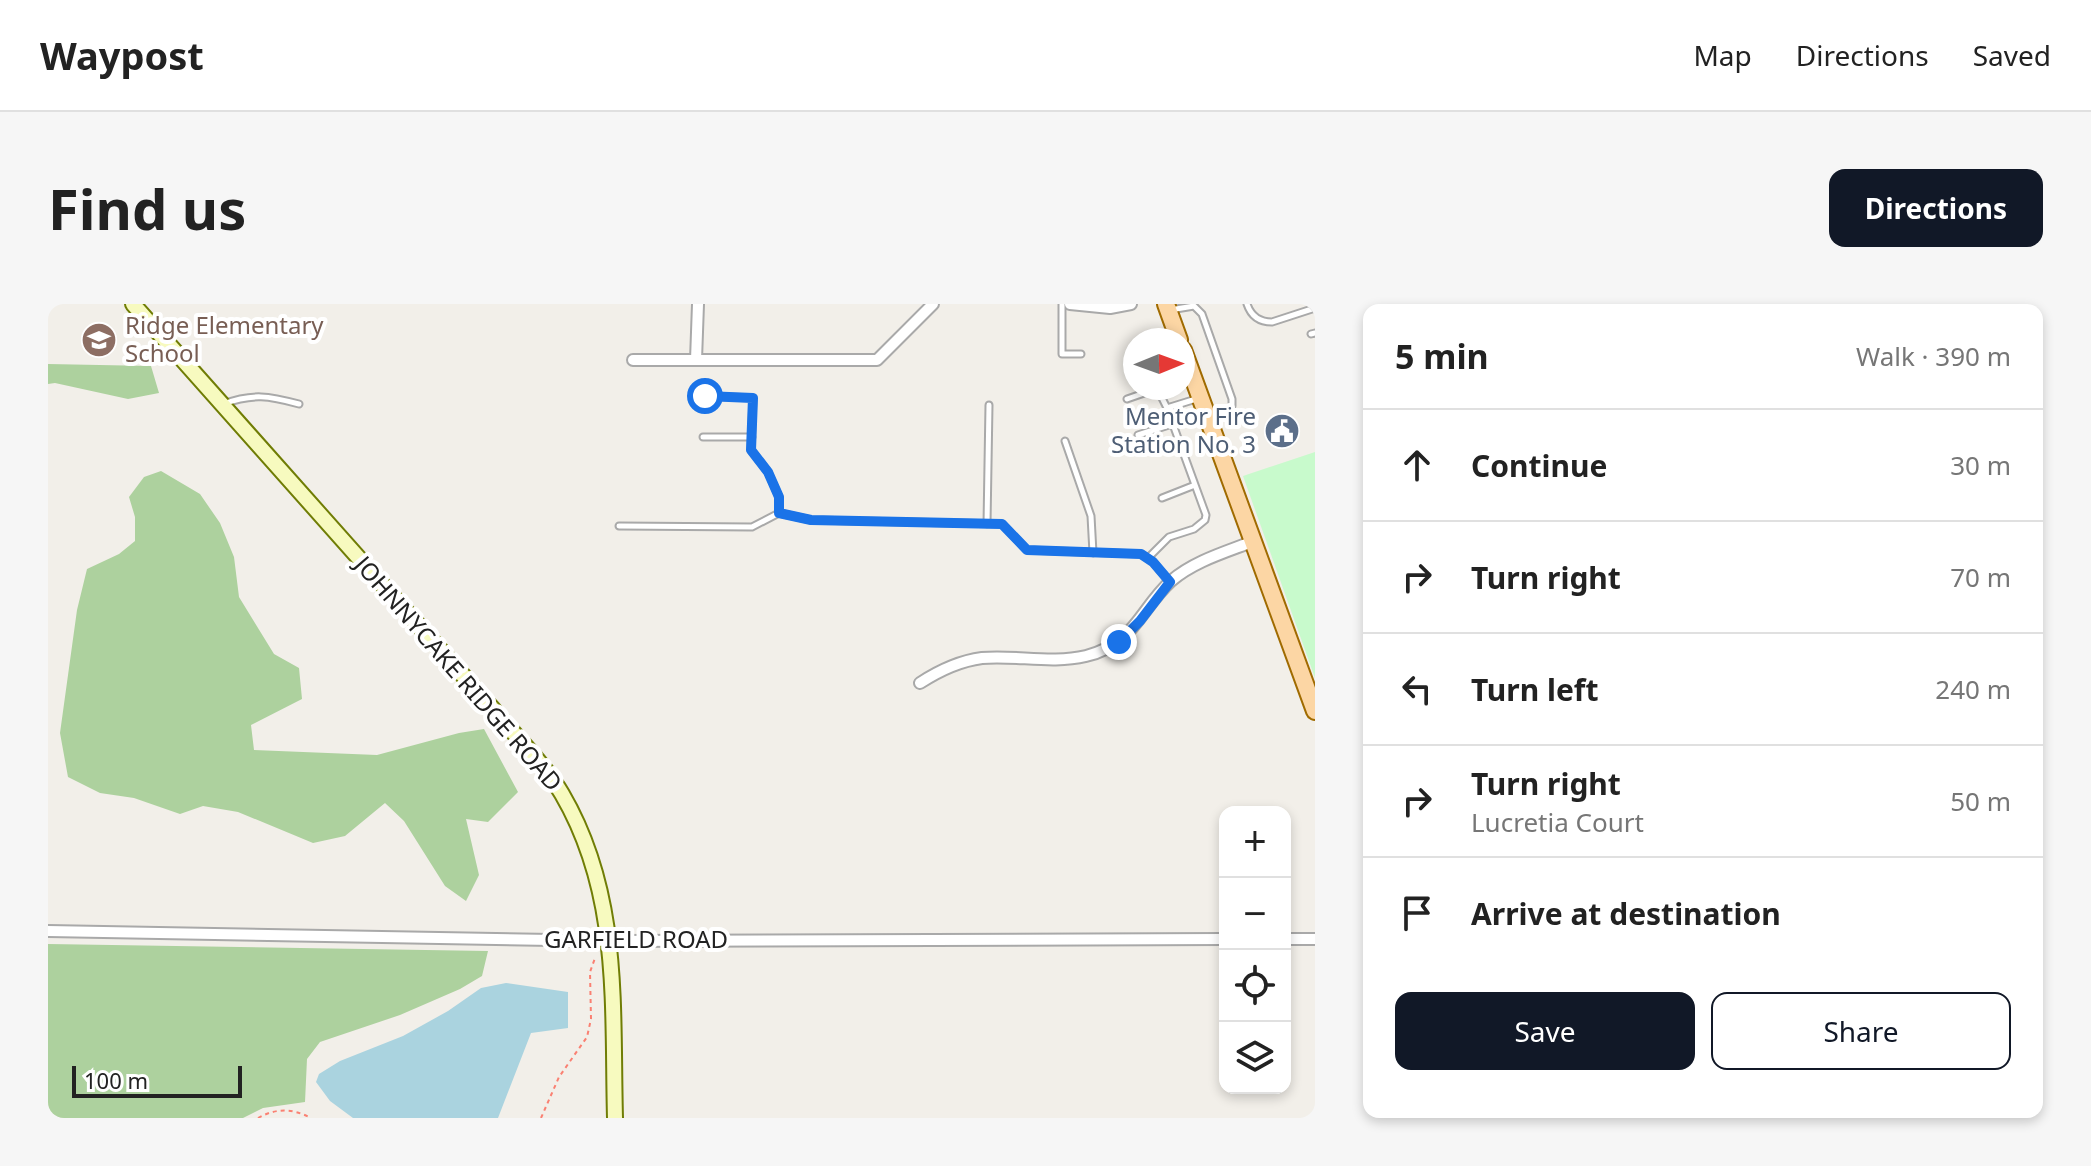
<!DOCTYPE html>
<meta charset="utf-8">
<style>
:root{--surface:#fff;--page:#f6f6f6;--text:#222;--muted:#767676;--line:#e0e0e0;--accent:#111827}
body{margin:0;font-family:"Noto Sans",sans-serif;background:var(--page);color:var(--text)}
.controls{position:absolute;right:24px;bottom:24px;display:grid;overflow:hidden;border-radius:16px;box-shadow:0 4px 12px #0003}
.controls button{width:72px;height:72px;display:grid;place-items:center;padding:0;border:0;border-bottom:2px solid var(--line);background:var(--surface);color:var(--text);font:40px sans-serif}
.compass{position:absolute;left:1075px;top:24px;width:72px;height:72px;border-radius:50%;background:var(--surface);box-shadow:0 4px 12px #0003;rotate:89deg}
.scale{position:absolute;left:24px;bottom:20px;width:170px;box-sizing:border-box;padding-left:8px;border:4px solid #222;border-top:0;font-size:22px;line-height:28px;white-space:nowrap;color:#222;-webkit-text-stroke:6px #fff;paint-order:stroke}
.stop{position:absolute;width:24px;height:24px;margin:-18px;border:6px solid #1a73e8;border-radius:50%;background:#fff}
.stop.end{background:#1a73e8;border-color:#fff;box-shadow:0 2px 8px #0008}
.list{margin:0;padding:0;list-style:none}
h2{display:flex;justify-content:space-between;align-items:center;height:104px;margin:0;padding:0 32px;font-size:34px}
h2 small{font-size:26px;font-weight:400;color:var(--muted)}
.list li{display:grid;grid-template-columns:52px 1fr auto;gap:24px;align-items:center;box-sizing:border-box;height:112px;padding:0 32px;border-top:2px solid var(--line)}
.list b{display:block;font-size:30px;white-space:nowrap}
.list p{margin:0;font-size:26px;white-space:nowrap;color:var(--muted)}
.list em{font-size:26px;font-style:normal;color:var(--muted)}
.actions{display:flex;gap:16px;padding:24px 32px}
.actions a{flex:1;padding:18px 0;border:2px solid var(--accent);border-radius:16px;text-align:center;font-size:28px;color:var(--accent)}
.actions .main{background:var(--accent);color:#fff}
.icon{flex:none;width:44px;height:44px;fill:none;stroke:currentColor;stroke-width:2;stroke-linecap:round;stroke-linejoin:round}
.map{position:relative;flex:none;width:1267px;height:814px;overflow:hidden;border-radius:16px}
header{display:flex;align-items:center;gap:48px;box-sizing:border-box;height:112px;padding:0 40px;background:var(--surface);border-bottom:2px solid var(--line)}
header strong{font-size:38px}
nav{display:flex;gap:44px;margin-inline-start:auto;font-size:28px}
.intro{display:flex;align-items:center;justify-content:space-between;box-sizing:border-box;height:192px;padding:0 48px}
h1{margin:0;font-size:56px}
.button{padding:20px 36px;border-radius:16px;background:var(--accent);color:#fff;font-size:28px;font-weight:700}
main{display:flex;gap:48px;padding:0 48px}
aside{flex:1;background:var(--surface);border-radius:16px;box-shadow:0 4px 12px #0003}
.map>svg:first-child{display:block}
.forest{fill:#add19e}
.park{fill:#c8facc}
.water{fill:#aad3df}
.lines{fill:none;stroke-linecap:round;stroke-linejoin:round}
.service-casing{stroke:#a9a9a9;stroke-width:9}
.minor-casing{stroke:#a9a9a9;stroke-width:14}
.secondary-casing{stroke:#707d05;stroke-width:18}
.primary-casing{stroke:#a06b00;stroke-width:20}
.path{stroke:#fa8072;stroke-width:2;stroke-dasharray:4 4;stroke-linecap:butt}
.service{stroke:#fff;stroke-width:5}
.minor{stroke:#fff;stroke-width:10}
.secondary{stroke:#f7fabf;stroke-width:14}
.primary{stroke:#fcd6a4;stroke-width:16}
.route{stroke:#1a73e8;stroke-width:10}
.labels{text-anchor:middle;stroke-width:8;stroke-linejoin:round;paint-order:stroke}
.education-label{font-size:24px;fill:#785e54;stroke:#fff;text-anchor:start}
.service-label{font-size:24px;fill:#4e5e75;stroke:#fff;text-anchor:end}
.street-label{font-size:24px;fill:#222;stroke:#fff}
</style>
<header>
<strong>Waypost</strong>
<nav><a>Map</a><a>Directions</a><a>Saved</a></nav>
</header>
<div class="intro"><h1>Find us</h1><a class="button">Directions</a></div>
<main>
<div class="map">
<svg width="1267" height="814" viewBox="0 0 1267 814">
<rect width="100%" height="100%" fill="#f2efe9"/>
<path class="forest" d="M 0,60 L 103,62 L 111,89 L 80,95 L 7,79 L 0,80 Z
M 113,167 L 152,190 L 172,219 L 186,253 L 191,293 L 226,350 L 251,364 L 254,395 L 203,421 L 206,446 L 329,451 L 411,429 L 436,425 L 470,488 L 440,518 L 418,515 L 431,571 L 418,597 L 397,582 L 356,517 L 337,499 L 297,532 L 265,539 L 190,508 L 155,502 L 132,510 L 86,494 L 52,489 L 20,473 L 12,429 L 29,306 L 39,265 L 71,250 L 87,237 L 87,213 L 81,193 L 96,173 Z
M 0,640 L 440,647 L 434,672 L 412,685 L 352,711 L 272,738 L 259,755 L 257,798 L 215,804 L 195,814 L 0,814 Z"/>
<path class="park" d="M 1267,148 L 1267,374 L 1195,172 Z"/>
<path class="water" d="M 458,679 L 520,688 L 520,724 L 483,729 L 450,814 L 305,814 L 282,797 L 268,778 L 271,770 L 292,757 L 355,732 L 400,707 L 433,684 Z"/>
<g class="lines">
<defs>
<path id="service" d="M 1014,0 L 1014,50 L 1033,50
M 1199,0 C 1203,12 1212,18 1224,18 L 1267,4
M 1122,6 L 1146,2 L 1154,10 L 1184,95 L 1184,102 L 1179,107 L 1163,113
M 1263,30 L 1267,29
M 1079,95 L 1105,86 L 1112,90 L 1119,104
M 175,100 C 205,89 221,92 251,100
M 1090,131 L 1124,120
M 655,133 L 704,133
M 1017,137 L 1043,212 L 1045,249
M 1114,194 L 1147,181
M 731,209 L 763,216 L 954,220 L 979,246 L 1093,250 L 1105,258 L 1121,277
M 939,220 L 941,101
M 571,222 L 704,223 L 731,209 L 731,193 L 720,168 L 703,146 L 705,94 L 657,92
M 1100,254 L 1121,233 L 1146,225 L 1157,216 L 1158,211 L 1119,104 L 1148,95"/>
<path id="minor" d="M 1022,0 L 1062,4 L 1083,0
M 585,56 L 829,56 L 885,0
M 648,56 L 650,0
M 872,379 C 892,366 911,357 934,354 C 968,351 1004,360 1038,352 C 1087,340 1092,305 1123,277 C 1146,257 1178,248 1206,237
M 0,627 L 563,637 L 1177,635
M 1237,635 L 1267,635"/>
<path id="secondary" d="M 85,0 L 444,404 C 467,432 495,458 514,490 C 573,591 564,702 567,814"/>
<path id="primary" d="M 1118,0 L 1131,36
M 1135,46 L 1267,407"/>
</defs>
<use href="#service" class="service-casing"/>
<use href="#minor" class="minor-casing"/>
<use href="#secondary" class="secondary-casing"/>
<use href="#primary" class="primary-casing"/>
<path class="path" d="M 210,814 C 228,804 244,804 263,814
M 493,814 L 511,773 L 539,733 L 543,715 L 542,668 L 547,654"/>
<use href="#service" class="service"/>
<use href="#minor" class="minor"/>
<use href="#secondary" class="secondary"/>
<use href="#primary" class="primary"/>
</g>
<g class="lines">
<path class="route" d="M 657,92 L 705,94 L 703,146 L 720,168 L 731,193 L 731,209 L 763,216 L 954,220 L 979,246 L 1093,250 L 1105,258 L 1122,278 L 1092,317 L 1071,338"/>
</g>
<defs>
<symbol id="school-disc" viewBox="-11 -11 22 22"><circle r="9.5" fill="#8d6e63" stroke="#fff"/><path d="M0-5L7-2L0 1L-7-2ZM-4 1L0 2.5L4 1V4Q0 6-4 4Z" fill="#fff"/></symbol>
<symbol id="civic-disc" viewBox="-11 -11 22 22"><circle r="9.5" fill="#5c6f8a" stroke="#fff"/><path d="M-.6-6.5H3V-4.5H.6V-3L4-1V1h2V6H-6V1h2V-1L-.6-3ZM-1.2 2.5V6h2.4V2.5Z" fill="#fff"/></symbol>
</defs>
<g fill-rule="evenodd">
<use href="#school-disc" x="31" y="16" width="40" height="40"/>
<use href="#civic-disc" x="1214" y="107" width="40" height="40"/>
</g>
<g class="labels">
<g class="education-label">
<text x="77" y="30">Ridge Elementary<tspan x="77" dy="28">School</tspan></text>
</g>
<g class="service-label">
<text x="1208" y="121">Mentor Fire<tspan x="1208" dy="28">Station No. 3</tspan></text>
</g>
<g class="street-label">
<text transform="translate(410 370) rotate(49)" y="8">JOHNNYCAKE RIDGE ROAD</text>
<text x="588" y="644">GARFIELD ROAD</text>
</g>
</g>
</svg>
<div class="controls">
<button>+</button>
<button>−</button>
<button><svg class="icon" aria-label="locate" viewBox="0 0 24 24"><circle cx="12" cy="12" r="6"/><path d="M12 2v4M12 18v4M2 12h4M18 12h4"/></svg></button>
<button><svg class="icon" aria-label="layers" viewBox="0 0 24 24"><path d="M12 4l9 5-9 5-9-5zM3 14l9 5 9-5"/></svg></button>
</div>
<svg class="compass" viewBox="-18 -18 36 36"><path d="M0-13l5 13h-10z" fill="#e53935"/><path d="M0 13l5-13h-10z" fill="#767676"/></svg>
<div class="scale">100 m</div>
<div class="stop" style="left:657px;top:92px"></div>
<div class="stop end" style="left:1071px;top:338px"></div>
</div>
<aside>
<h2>5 min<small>Walk · 390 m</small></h2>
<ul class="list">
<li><svg class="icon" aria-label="ahead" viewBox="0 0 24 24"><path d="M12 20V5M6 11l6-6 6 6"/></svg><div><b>Continue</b></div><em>30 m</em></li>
<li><svg class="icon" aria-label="right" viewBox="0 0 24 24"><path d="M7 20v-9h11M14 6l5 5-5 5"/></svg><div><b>Turn right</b></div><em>70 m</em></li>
<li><svg class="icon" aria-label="left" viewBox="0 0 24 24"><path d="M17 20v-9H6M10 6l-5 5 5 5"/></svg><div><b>Turn left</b></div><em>240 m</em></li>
<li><svg class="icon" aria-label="right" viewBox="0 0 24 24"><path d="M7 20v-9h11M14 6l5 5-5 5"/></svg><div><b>Turn right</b><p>Lucretia Court</p></div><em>50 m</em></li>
<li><svg class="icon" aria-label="arrive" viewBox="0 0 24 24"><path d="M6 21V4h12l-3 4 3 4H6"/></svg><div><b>Arrive at destination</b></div></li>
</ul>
<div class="actions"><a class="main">Save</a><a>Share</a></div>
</aside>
</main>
